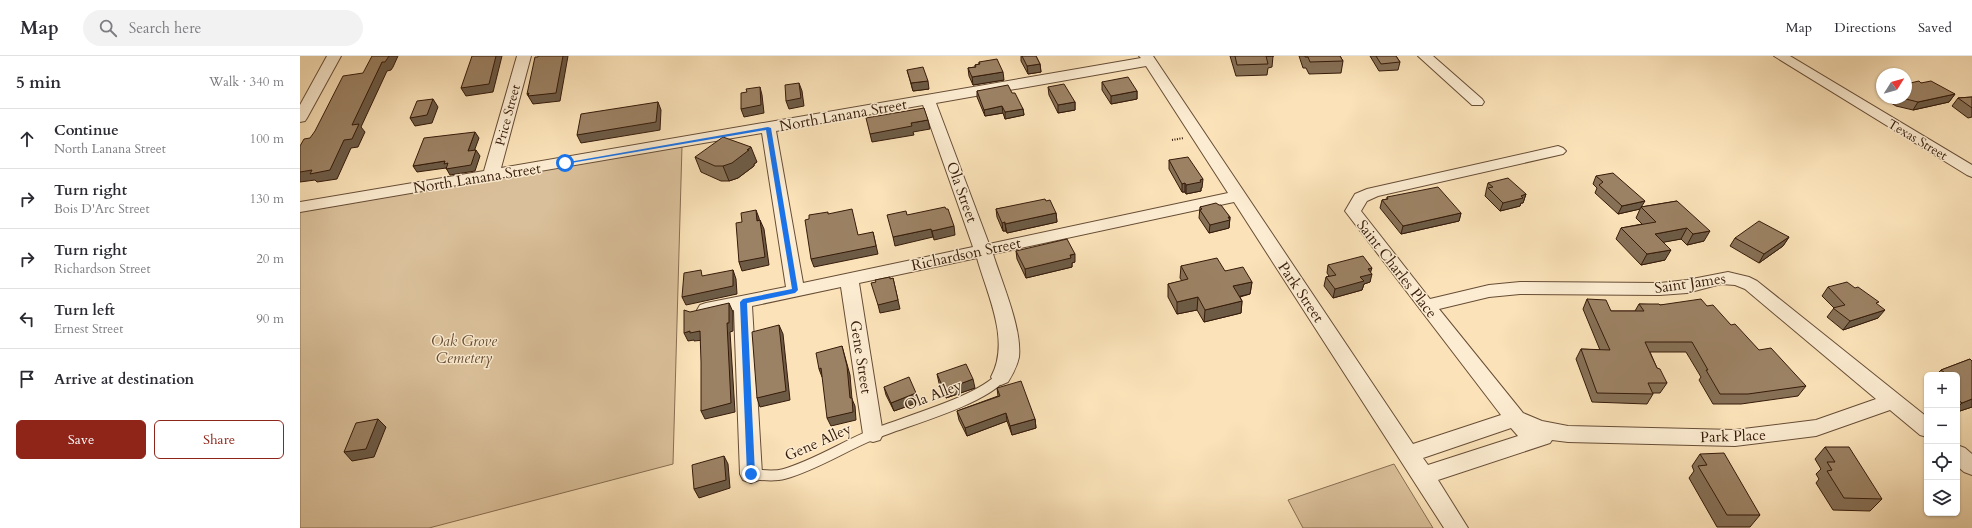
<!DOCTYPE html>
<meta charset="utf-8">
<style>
:root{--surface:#fff;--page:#f2f2f3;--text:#2b2b33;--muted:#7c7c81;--line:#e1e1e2;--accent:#8f2418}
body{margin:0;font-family:Cardo,serif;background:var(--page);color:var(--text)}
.controls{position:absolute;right:12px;bottom:12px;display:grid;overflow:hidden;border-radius:6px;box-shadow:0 1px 3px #0004}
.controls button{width:36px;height:36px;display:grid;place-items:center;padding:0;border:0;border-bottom:1px solid var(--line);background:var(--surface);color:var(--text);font:20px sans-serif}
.compass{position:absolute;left:1576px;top:12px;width:36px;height:36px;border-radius:50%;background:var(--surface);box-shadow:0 1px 3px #0004;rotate:53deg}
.stop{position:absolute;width:12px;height:12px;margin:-9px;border:3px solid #1a73e8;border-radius:50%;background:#fff}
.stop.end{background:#1a73e8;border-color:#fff;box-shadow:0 1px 4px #0008}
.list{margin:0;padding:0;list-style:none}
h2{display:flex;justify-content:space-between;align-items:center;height:52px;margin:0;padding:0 16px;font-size:17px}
h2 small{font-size:13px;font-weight:400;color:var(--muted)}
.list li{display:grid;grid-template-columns:26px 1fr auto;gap:12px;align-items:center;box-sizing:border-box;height:60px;padding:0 16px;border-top:1px solid var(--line)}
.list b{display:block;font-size:15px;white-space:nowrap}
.list p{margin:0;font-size:13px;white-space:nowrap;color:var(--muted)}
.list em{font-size:13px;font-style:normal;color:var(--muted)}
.actions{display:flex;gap:8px;padding:12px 16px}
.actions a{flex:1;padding:9px 0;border:1px solid var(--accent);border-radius:6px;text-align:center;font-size:14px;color:var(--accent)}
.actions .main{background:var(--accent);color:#fff}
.icon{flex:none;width:22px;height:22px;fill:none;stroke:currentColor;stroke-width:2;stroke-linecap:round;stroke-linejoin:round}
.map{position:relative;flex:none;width:1672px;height:472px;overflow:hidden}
header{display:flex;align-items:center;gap:24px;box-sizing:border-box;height:56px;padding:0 20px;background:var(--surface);border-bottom:1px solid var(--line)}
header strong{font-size:19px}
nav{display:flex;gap:22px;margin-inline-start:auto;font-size:14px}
.search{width:280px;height:36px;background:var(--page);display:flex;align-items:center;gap:10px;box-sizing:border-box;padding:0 14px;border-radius:22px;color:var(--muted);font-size:15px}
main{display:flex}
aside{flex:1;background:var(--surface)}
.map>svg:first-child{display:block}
.green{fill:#dac09a;stroke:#886e52}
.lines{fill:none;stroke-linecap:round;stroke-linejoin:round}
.lane-casing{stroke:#674d36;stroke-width:12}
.street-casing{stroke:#674d36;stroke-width:2}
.path{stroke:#361b0a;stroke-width:2;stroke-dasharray:1 1.5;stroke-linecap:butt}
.lane{stroke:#fcecd1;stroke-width:10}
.street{fill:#fcecd1;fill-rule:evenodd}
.wall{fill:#867056;stroke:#361b0a}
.shaded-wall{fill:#6d5b46;stroke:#361b0a}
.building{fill:#9c8264;stroke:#361b0a}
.route{fill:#1a73e8}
.labels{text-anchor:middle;stroke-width:3;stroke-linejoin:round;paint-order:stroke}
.far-street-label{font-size:13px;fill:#361b0a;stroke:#fcecd1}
.street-label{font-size:15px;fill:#361b0a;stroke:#fcecd1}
.park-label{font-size:15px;font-style:italic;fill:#674d35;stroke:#fcecd1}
</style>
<header>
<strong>Map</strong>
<div class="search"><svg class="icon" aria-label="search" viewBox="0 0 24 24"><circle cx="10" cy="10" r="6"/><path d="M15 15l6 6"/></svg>Search here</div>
<nav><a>Map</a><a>Directions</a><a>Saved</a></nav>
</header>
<main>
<aside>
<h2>5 min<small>Walk · 340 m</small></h2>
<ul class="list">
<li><svg class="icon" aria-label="ahead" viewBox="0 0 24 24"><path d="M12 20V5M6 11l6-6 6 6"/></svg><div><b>Continue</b><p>North Lanana Street</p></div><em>100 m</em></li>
<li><svg class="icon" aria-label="right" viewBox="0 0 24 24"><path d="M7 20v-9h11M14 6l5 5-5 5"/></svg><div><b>Turn right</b><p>Bois D'Arc Street</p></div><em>130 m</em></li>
<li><svg class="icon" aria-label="right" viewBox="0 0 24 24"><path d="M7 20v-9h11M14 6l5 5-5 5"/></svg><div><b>Turn right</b><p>Richardson Street</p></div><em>20 m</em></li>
<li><svg class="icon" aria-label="left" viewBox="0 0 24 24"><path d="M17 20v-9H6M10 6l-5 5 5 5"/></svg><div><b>Turn left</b><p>Ernest Street</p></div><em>90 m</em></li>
<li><svg class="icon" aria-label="arrive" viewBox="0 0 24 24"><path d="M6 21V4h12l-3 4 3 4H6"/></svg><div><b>Arrive at destination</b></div></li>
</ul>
<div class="actions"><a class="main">Save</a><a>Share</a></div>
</aside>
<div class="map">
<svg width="1672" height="472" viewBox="0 0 1672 472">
<rect width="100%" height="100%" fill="#fbe2b8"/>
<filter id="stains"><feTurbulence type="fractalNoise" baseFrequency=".005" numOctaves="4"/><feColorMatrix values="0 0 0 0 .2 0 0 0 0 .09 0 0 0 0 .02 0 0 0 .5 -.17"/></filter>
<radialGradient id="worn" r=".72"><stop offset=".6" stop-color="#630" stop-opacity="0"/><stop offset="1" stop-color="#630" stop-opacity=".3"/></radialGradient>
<path class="green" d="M 382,90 L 373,408 L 129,472 L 0,472 L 0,156 Z
M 1094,408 L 1133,472 L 1003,472 L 988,444 Z"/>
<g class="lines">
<defs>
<path id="lane" d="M 451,418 C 462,419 473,421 484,418 C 516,409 544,390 574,378 C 606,365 680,345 701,321"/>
<path id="street" d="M 27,0 L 41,0 L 7,62 L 5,65 L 0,66 L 0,49 Z
M 217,0 L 231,0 L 201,112 L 841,2 L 839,0 L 853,0 L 1113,388 L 1201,359 L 1045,155 L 1055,138 L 1067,133 L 1258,90 L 1263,92 L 1266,95 L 1263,98 L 1078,140 L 1067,145 L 1061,155 L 1130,243 L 1189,229 L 1220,226 L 1360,227 L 1387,224 L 1428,216 L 1449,221 L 1457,225 L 1627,361 L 1627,381 L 1620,379 L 1590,354 L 1516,380 L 1435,390 L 1268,386 L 1252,384 L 1250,387 L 1138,424 L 1168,472 L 1144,472 L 934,146 L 693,198 C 702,227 722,272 719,301 C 717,310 713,318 708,326 L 701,329 L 694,326 L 691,321 C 711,285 687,238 677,202 L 559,227 L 583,378 L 580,384 L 573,386 L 566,384 L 563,378 L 541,231 L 452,250 L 462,418 L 459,424 L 451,427 L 443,424 L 440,418 L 434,254 L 406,261 L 400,259 L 397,254 L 400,249 L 406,247 L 486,231 L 462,77 L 0,156 L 0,146 L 184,115 ZM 846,10 L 928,137 L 689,188 L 636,47 ZM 623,49 L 673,191 L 503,227 L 476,75 ZM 1421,228 L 1435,229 L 1445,233 L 1576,343 L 1516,364 L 1435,374 L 1268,370 L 1242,365 L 1223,357 L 1139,253 L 1189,241 L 1220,238 L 1360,239 L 1387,237 ZM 1211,372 L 1218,380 L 1128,409 L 1123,402 Z
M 1118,0 L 1133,0 L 1182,43 L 1184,46 L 1182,49 L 1172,49 Z
M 1474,0 L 1490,0 L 1672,109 L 1672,121 L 1667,119 Z
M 1657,389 L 1665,392 L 1672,398 L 1672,419 L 1664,416 L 1657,410 Z"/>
</defs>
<use href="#lane" class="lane-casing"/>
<use href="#street" class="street-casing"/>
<path class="path" d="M 872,84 L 884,82"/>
<use href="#lane" class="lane"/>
<use href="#street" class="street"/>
</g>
<path class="wall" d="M 721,0 L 736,0 L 740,8 L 741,16 L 728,18 L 721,5 Z
M 930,0 L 973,0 L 972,11 L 968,12 L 967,19 L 936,20 Z
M 999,0 L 1040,0 L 1043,5 L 1041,17 L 1009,18 L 1006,12 L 1003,12 Z
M 1070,0 L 1096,0 L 1100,6 L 1098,14 L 1079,15 Z
M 679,6 L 704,24 L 673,29 L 669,20 L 668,12 L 675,11 L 675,9 L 679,8 Z
M 607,14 L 629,33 L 613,35 Z
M 802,26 L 837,35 L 837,43 L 811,48 L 802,34 Z
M 1621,27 L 1655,38 L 1649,46 L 1613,54 L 1596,50 L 1583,42 L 1606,42 Z
M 748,31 L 775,46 L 775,54 L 758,57 L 749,39 Z
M 677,35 L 712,37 L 723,53 L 724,59 L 705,63 L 703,57 L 685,60 L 677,41 Z
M 1582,37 L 1582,42 L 1580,40 Z
M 1672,41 L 1672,61 L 1668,62 L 1652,50 L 1658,42 Z
M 395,101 L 457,106 L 454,108 L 454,110 L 438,122 L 429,125 L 421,125 L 401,116 Z
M 869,104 L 902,132 L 901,132 L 901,135 L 886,138 L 885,136 L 882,136 L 869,113 Z
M 1296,120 L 1341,151 L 1377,145 L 1404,185 L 1387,189 L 1381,183 L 1363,186 L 1365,204 L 1341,209 L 1316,183 L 1321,172 L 1342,168 L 1336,162 L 1340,153 L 1318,158 L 1295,137 L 1297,132 L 1293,128 Z
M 1188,127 L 1226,138 L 1223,147 L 1221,147 L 1220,150 L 1200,155 L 1185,140 L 1186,136 L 1186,135 Z
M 1087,141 L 1161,157 L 1159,165 L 1101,178 L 1080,152 L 1082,144 L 1087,143 Z
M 746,145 L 756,157 L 757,166 L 707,177 L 706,175 L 703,175 L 697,161 L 696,153 Z
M 919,149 L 930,161 L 929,172 L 909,177 L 899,162 L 900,151 Z
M 1489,181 L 1483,190 L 1459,207 L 1430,190 L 1435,182 Z
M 716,195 L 775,206 L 772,207 L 772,211 L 726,222 L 717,203 Z
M 1028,209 L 1070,216 L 1070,226 L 1064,228 L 1062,234 L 1033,242 L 1024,230 L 1026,221 L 1029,220 L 1027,217 Z
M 881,210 L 925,215 L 952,226 L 950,238 L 940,241 L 942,245 L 941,257 L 904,266 L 897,254 L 877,258 L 868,241 L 868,228 L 882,225 L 880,222 Z
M 1528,231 L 1577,248 L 1578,262 L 1543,274 L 1527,261 L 1534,252 L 1522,240 Z
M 1287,243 L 1311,255 L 1335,255 L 1339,248 L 1360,249 L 1407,250 L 1431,269 L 1459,294 L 1506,330 L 1498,340 L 1441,348 L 1413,348 L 1399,324 L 1401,321 L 1386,296 L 1350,296 L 1357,312 L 1367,327 L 1360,337 L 1353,337 L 1353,338 L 1347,348 L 1292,346 L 1276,303 L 1281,293 L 1300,294 L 1283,253 Z
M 1670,303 L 1672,351 L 1657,356 L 1657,319 L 1636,319 L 1641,314 Z
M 637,318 L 675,332 L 646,342 L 639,327 Z
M 584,331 L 616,337 L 619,346 L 594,355 L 586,339 Z
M 697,332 L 735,363 L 736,372 L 712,379 L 707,365 L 667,380 L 659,364 L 657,355 L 698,340 Z
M 1525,391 L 1582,443 L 1570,455 L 1533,454 L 1516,427 L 1519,423 L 1516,418 L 1521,413 L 1515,403 Z
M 1400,398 L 1460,459 L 1450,471 L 1417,471 L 1389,422 L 1394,415 L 1392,410 Z"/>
<path class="shaded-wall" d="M 89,0 L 98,0 L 93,11 L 91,14 L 87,15 L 61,71 L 65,76 L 58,91 L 51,92 L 37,123 L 17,126 L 15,124 L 0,126 L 0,116 L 44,84 L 82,6 Z
M 196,0 L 202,0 L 193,36 L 166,40 L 161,32 Z
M 263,0 L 268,0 L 260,45 L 233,48 L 227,38 Z
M 740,8 L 741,16 L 728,18 L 727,10 Z
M 703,16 L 704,24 L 673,29 L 672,21 Z
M 628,25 L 629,33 L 613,35 L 611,27 Z
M 499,27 L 502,35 L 504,50 L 489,53 L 486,45 Z
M 460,31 L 462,39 L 464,57 L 444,61 L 441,53 Z
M 837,35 L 837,43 L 811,48 L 811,40 Z
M 1655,38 L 1649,46 L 1613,54 L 1618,46 Z
M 133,43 L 138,51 L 132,67 L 115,70 L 110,62 Z
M 358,46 L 361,54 L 360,74 L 281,87 L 277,79 Z
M 775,46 L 775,54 L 758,57 L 758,49 Z
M 702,50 L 703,57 L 685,60 L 684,54 Z
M 723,53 L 724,59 L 705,63 L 705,56 Z
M 628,64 L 630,73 L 613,76 L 614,79 L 572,86 L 570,78 L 611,67 Z
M 175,76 L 179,82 L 172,101 L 168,95 Z
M 451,91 L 457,106 L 454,108 L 454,110 L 438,122 L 429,125 L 423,110 Z
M 176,94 L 180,100 L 175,115 L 150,119 L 146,112 L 117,116 L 113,110 L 145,105 Z
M 903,123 L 902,132 L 901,132 L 901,135 L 886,138 L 886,129 Z
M 885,127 L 885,136 L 882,136 L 882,128 Z
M 1226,138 L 1223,147 L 1221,147 L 1220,150 L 1200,155 L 1203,147 L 1221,140 Z
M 1345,145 L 1340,153 L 1318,158 L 1322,150 Z
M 456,154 L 459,162 L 461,173 L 457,165 Z
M 756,157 L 757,166 L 707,177 L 705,168 Z
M 1161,157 L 1159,165 L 1101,178 L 1103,170 Z
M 928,161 L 930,161 L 929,172 L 909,177 L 910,169 Z
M 460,164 L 464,173 L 469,209 L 442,215 L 439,206 Z
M 705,166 L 706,175 L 703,175 L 702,167 Z
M 654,170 L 655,179 L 634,184 L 632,175 Z
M 1387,172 L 1381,183 L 1349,189 L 1355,178 Z
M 631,173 L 633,181 L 595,190 L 593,181 Z
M 1410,175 L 1404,185 L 1387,189 L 1393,178 Z
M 573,176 L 578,198 L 514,211 L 511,203 Z
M 1489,181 L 1483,190 L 1459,207 L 1464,198 Z
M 1371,194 L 1365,204 L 1341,209 L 1347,198 Z
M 775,198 L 775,206 L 772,207 L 772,211 L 726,222 L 725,213 Z
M 1072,212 L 1070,218 L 1072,218 L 1070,226 L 1064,228 L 1062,234 L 1033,242 L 1035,233 L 1060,221 L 1068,213 Z
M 433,214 L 436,223 L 437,238 L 386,249 L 382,241 Z
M 593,222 L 600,253 L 580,257 L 578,249 Z
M 952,226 L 950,238 L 932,242 L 933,230 Z
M 898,241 L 897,254 L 877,258 L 877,246 Z
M 942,245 L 941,257 L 904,266 L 905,254 Z
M 429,247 L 433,256 L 433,275 L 430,276 L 435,356 L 405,363 L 401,355 L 427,267 Z
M 1585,254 L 1578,262 L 1543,274 L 1550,265 Z
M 479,269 L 483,278 L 490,344 L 460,351 L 457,342 Z
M 390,275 L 400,275 L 404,284 L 394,285 L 394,284 L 388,285 L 384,277 Z
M 542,290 L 550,319 L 552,343 L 555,350 L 556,364 L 531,370 L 527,362 L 550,342 Z
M 521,312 L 525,321 L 522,321 L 519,313 Z
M 673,323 L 675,332 L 646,342 L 644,334 Z
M 616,337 L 619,346 L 594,355 L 591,347 Z
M 1672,343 L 1672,351 L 1657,356 L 1657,352 L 1662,347 Z
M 706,357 L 707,365 L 667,380 L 665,372 Z
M 78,363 L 86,371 L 74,401 L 52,405 L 44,396 Z
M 735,363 L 736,372 L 712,379 L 710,370 Z
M 424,400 L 428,408 L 430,432 L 399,442 L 394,433 Z"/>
<path class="building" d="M 72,0 L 89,0 L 85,6 L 82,6 L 52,69 L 59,68 L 52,83 L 44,84 L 30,114 L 10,118 L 12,114 L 0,116 L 0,90 L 4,83 L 10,82 L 15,75 L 43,20 L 63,17 Z
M 172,0 L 196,0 L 189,28 L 161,32 Z
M 238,0 L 263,0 L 256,37 L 228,40 L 229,37 L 227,38 L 235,1 L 238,1 Z
M 722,0 L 736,0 L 740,8 L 727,10 Z
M 935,0 L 974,0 L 966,0 L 968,8 L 937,9 Z
M 1005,0 L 1040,0 L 1043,5 L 1010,6 L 1008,1 L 1005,1 Z
M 1076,0 L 1096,0 L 1100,6 L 1081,8 Z
M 697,3 L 703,16 L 672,21 L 668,12 L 676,11 L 675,9 L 680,8 L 679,6 Z
M 623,11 L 628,25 L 611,27 L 607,14 Z
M 828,21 L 837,35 L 811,40 L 802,26 Z
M 1619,25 L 1621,27 L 1631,25 L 1655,38 L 1618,46 L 1602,42 L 1606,42 L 1606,28 Z
M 499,27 L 501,42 L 486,45 L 485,29 Z
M 764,28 L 775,46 L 758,49 L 748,31 Z
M 708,29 L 712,37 L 715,37 L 723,53 L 705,56 L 702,50 L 684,54 L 677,35 Z
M 460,31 L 461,49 L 441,53 L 441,37 L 447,36 L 446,33 Z
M 1672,41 L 1672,52 L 1658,42 Z
M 133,43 L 127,59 L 110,62 L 117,45 Z
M 358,46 L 356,66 L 277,79 L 281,58 Z
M 624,52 L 628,64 L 611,67 L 612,70 L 570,78 L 566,62 Z
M 175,76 L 168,95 L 176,94 L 171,109 L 146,113 L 148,107 L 144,108 L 145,105 L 113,110 L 124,82 Z
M 423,81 L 451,91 L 447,94 L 449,94 L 432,107 L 423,110 L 415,110 L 395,101 Z
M 888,101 L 903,123 L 900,124 L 901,126 L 886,129 L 885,127 L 882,128 L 869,104 Z
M 1313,117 L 1345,145 L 1322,150 L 1299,129 L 1303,126 L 1296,120 Z
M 1208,122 L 1226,138 L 1221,140 L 1223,142 L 1203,147 L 1188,132 L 1193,131 L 1188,127 Z
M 1138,131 L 1161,157 L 1103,170 L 1082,144 L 1088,143 L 1087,141 Z
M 745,143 L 746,145 L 750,144 L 756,157 L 705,168 L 705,166 L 702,167 L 696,153 Z
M 1377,145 L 1410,175 L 1393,178 L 1387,172 L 1355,178 L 1371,194 L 1347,198 L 1321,172 L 1356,166 L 1341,151 Z
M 916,147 L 919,149 L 921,149 L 930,161 L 928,161 L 930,164 L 910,169 L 900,154 L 902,153 L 900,151 Z
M 645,151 L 646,153 L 648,153 L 654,170 L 632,175 L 631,173 L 593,181 L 587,159 L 606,155 L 607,159 Z
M 552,153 L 558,179 L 573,176 L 576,190 L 511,203 L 505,164 L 509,163 L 509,159 L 528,156 L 528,158 Z
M 456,154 L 457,165 L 460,164 L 465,201 L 439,206 L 436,167 L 442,166 L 441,157 Z
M 1459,165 L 1489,181 L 1464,198 L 1435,182 Z
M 767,183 L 775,198 L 770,199 L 771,202 L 725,213 L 716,195 Z
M 1063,200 L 1072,212 L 1068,213 L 1072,218 L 1060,221 L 1064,225 L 1035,233 L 1026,221 L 1036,219 L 1028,209 Z
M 917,202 L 925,215 L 943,211 L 952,226 L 933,230 L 942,245 L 905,254 L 898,241 L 877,246 L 868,228 L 888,223 L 881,210 Z
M 401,214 L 402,220 L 433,214 L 433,230 L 382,241 L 384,217 Z
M 590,221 L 590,223 L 593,222 L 598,244 L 578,249 L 571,227 L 576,226 L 575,224 Z
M 1547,226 L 1555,232 L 1558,231 L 1579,246 L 1576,247 L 1585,254 L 1550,265 L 1533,252 L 1545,249 L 1528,231 Z
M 1287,243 L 1306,244 L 1311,255 L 1344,255 L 1339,248 L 1359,248 L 1360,249 L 1401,243 L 1407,250 L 1413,249 L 1431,269 L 1435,268 L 1459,294 L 1471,292 L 1506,330 L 1448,338 L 1420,338 L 1406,314 L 1408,314 L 1392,286 L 1345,286 L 1357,312 L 1360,313 L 1367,327 L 1348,327 L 1353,338 L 1297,337 L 1281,293 L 1310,294 Z
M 429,247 L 429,267 L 427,267 L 431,347 L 401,355 L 401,306 L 400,275 L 390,277 L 390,275 L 384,277 L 384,254 L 390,256 Z
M 479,269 L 486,335 L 457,342 L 452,276 Z
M 542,290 L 547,310 L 550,342 L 552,342 L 553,356 L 527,362 L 521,312 L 519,313 L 516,297 Z
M 1670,303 L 1672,305 L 1672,343 L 1662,347 L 1657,343 L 1657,319 L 1648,319 L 1641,314 Z
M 666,308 L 673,323 L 644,334 L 637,318 Z
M 609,321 L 616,337 L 591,347 L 584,331 Z
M 721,325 L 735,363 L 710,370 L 706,357 L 665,372 L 657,355 L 700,340 L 697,332 Z
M 78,363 L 66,393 L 44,396 L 56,367 Z
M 1525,391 L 1549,391 L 1582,443 L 1544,442 L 1527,415 L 1532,414 L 1527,406 L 1535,406 Z
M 1424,397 L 1460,459 L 1427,459 L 1398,410 L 1407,409 L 1400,398 Z
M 424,400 L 426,424 L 394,433 L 392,409 Z"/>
<path class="route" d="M 468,71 L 471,72 L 498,234 L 495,237 L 447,247 L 455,418 L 451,421 L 447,418 L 440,246 L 443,243 L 492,233 L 466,74 L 265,108 L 263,107 Z"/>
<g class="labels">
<g class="far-street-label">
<text transform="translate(207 59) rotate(-75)" y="5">Price Street</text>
<text transform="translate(1618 83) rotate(31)" y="5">Texas Street</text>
</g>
<g class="street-label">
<text transform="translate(543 59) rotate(-10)" y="5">North Lanana Street</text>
<text transform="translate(177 122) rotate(-9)" y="5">North Lanana Street</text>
<text transform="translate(662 136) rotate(70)" y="5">Ola Street</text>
<text transform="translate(666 198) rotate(-12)" y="5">Richardson Street</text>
<text transform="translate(1097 213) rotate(52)" y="5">Saint Charles Place</text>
<text transform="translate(1390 227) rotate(-8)" y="5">Saint James</text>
<text transform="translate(1001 236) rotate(56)" y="5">Park Street</text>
<text transform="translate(561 301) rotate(81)" y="5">Gene Street</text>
<text transform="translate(633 339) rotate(-21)" y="5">Ola Alley</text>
<text transform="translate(1433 380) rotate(-2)" y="5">Park Place</text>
<text transform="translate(518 386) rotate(-24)" y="5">Gene Alley</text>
</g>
<g class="park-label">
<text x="164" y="290">Oak Grove<tspan x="164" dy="17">Cemetery</tspan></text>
</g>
</g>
<rect width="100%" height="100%" filter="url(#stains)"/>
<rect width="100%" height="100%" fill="url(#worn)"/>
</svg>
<div class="controls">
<button>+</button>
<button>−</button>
<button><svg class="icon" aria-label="locate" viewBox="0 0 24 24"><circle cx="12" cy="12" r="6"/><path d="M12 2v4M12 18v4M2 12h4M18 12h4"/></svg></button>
<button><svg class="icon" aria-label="layers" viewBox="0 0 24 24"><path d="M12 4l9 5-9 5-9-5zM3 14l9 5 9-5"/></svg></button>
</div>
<svg class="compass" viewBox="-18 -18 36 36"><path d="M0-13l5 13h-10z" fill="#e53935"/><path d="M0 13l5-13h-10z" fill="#7c7c81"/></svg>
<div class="stop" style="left:265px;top:107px"></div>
<div class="stop end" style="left:451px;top:418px"></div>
</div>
</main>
